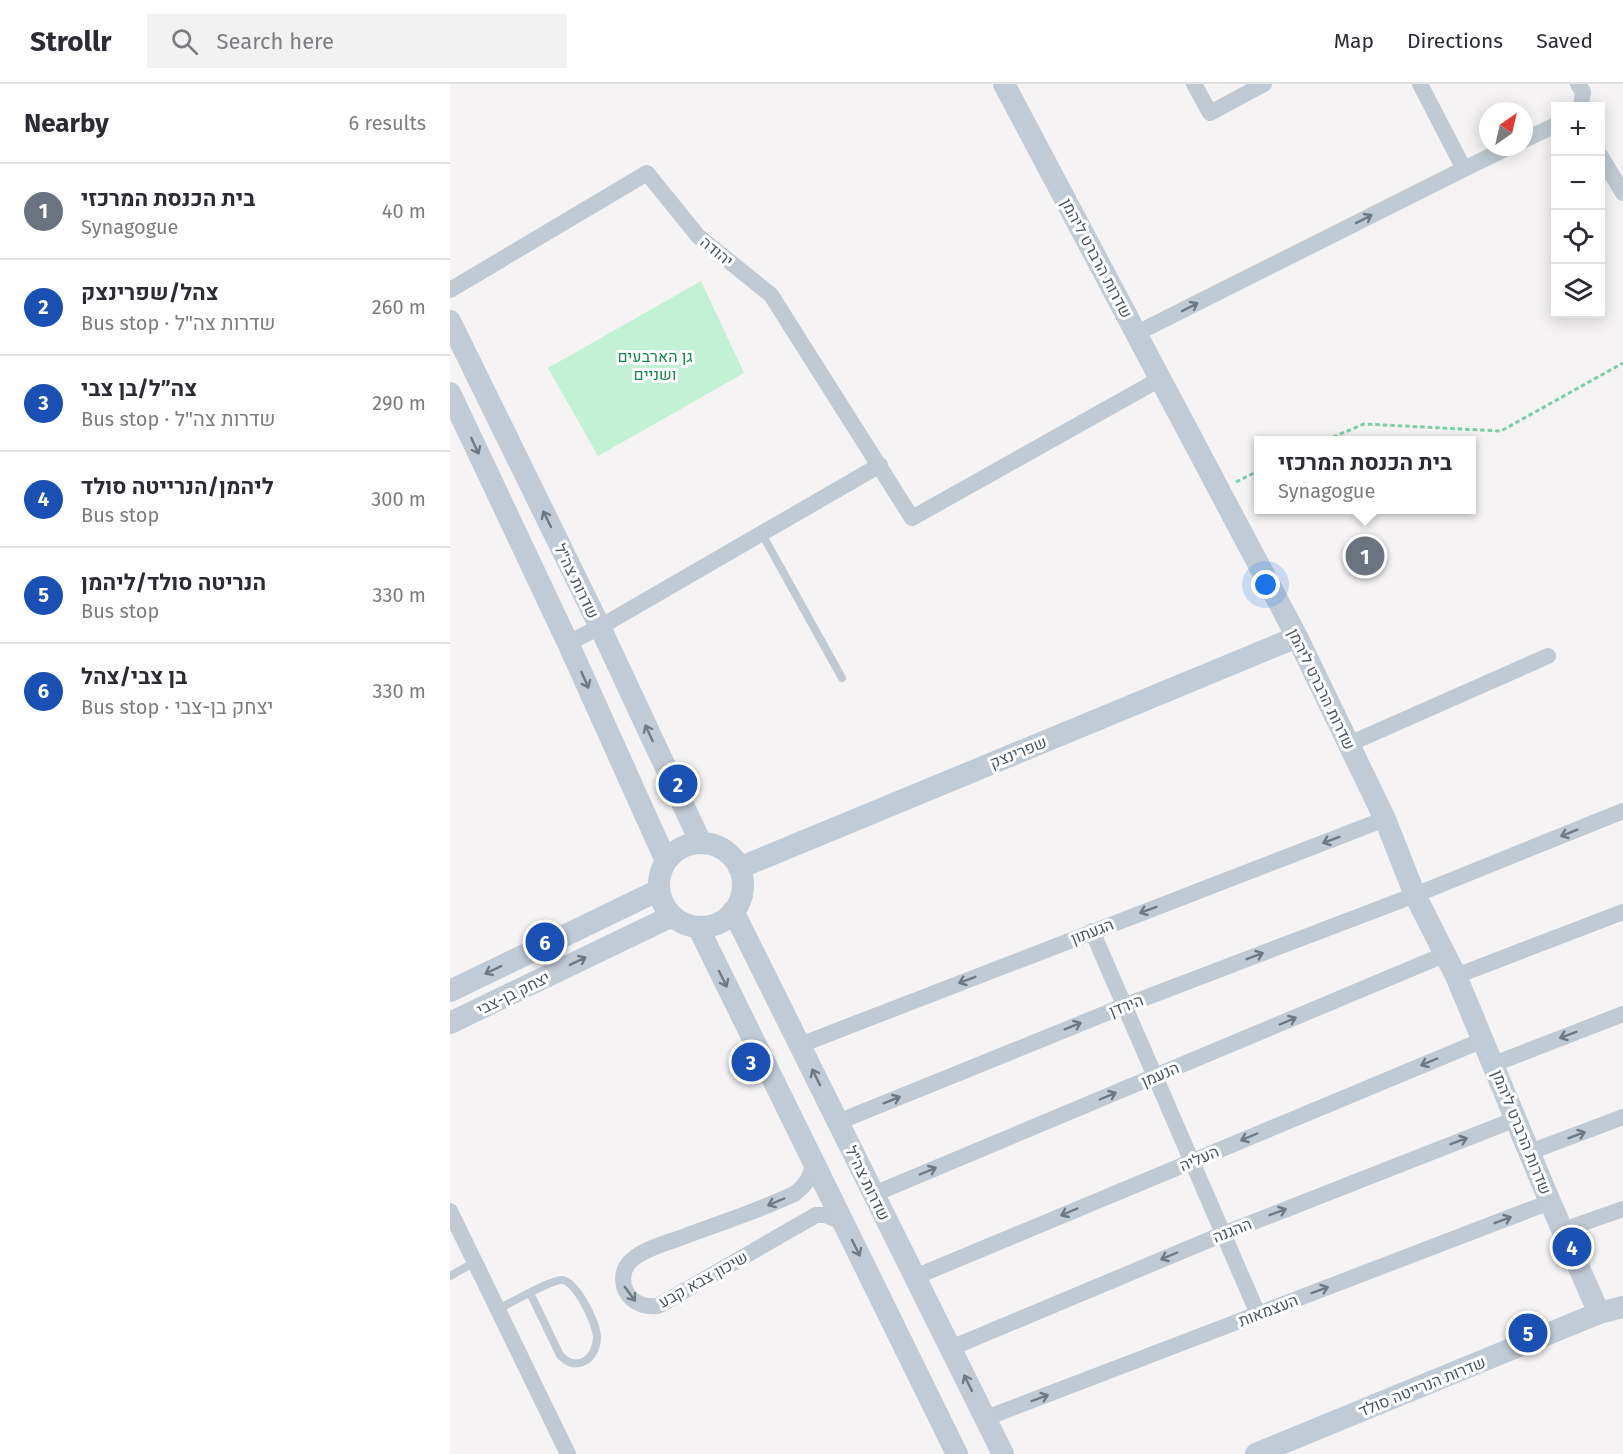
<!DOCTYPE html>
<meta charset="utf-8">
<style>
:root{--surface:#fff;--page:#f2f2f3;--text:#2b2b33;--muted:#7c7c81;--line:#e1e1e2;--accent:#0f766e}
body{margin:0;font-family:"Fira Sans",Heebo,sans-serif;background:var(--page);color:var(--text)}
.controls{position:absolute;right:18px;top:18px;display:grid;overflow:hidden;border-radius:0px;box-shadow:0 3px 15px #0003}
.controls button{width:54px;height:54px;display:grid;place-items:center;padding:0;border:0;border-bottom:2px solid var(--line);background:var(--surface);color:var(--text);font:30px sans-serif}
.compass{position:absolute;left:1029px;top:18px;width:54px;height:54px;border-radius:50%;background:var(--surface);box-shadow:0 3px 15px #0003;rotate:34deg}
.you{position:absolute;left:816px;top:501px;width:21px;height:21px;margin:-15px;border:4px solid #fff;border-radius:50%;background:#1a73e8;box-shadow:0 0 0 9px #1a73e833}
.badge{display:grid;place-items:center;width:39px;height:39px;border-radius:50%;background:var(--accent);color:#fff;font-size:20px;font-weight:700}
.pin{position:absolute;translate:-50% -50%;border:3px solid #fff;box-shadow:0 2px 6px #0006}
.popup{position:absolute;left:804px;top:352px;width:222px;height:78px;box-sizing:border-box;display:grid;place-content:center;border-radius:0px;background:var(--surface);filter:drop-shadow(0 2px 4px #0005);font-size:20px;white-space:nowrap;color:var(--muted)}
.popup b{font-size:22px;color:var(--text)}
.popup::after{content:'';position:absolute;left:50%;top:100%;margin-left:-12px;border:12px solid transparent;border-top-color:var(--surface)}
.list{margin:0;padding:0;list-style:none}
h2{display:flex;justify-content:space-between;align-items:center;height:78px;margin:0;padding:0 24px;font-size:26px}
h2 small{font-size:20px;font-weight:400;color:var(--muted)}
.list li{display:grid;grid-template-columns:39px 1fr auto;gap:18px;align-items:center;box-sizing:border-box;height:96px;padding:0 24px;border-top:2px solid var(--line)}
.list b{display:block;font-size:22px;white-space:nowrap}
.list p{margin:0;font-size:20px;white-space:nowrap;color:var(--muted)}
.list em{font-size:20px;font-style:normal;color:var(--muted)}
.icon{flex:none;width:33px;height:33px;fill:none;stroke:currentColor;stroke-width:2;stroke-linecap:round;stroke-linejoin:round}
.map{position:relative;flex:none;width:1173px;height:1370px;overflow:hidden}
header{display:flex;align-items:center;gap:36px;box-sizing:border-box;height:84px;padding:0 30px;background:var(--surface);border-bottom:2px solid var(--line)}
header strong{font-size:28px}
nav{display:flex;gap:33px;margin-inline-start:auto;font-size:21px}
.search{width:420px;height:54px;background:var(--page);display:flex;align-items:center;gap:15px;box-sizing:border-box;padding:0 21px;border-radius:0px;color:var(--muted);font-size:22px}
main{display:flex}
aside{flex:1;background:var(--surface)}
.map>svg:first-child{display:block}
.green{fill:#c3f1d5}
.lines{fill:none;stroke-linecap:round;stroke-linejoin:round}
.path{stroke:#7ad0a6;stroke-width:3;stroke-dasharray:4.5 3;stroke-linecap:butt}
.lane{stroke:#c1cad2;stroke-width:8}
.street{stroke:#c1cad2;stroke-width:16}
.secondary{stroke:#c1cbd6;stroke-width:22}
.oneway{stroke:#6e7983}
.oneway2{stroke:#6e7984}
.labels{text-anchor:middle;stroke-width:6;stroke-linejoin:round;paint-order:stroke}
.street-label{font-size:16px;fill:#4a5661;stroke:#fff}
.park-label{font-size:16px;fill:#17864f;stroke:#fff}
</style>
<header>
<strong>Strollr</strong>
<div class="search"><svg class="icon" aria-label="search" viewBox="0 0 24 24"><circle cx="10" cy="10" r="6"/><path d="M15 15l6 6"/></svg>Search here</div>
<nav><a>Map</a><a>Directions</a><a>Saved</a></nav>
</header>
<main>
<aside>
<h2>Nearby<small>6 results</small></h2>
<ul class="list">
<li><span class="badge" style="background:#6b7280">1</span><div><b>בית הכנסת המרכזי</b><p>Synagogue</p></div><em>40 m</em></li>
<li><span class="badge" style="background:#1a4fb4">2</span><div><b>צהל/שפרינצק</b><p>Bus stop · שדרות צה&quot;ל</p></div><em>260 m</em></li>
<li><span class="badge" style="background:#1a4fb4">3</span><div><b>צה״ל/בן צבי</b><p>Bus stop · שדרות צה&quot;ל</p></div><em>290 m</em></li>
<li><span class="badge" style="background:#1a4fb4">4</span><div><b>ליהמן/הנרייטה סולד</b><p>Bus stop</p></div><em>300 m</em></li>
<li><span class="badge" style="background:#1a4fb4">5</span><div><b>הנריטה סולד/ליהמן</b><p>Bus stop</p></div><em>330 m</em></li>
<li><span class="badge" style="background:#1a4fb4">6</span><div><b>בן צבי/צהל</b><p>Bus stop · יצחק בן-צבי</p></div><em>330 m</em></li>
</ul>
</aside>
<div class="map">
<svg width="1173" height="1370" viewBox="0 0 1173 1370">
<rect width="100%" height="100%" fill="#f5f3f3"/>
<path class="green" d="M 251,197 L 294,289 L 148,372 L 98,284 Z"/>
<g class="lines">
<path class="path" d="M 876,356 L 914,340 L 1051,347 L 1173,279
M 786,398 L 808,387"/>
<path class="lane" d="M 312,450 L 392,594
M 0,1192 L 25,1178
M 48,1225 C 59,1220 102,1195 112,1196 C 127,1198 147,1240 147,1254 C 146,1276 126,1289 110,1271 L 80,1209"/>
<path class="street" d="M 744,0 L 760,29 L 814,0
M 1128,0 L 1133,8 L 1131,22
M 1074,56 L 1106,41
M 1150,71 L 1173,109
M 1014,85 L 1059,63
M 0,206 L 197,89 L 248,152 L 321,211 L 462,434 L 710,295
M 687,249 L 1014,85 L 970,0
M 118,559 L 150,543 L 430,381
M 899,660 L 1098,572
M 642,847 L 808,1230
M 1006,892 L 1173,828
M 350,961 L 935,735
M 1044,980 L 1173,930
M 388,1038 L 674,922 L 965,811 L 1173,727
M 1080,1068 L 1173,1033
M 364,1079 C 360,1093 356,1102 344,1110 C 308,1127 270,1139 233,1153 C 217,1159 196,1164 183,1175 C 170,1185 170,1204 182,1215 C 190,1222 198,1223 208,1222 L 366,1131 L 375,1131 L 394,1139
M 424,1110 L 996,870
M 0,1127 L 118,1370
M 1113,1146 L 1173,1125
M 465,1193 L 1033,956
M 501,1264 L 773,1150 L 1066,1035
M 536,1334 L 1100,1118"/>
<path class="secondary" d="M 554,0 L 847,553 L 935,735 L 965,811 L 1006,892 L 1100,1118 L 1149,1229
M 0,237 L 150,543 L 251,759
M 0,309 L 118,559 L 216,777
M209 801a42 42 0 1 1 84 0a42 42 0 1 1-84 0Z
M 289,784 L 847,553
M 283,827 L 553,1370
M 248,843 L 507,1370
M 0,907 L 209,806
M 0,939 L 222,832
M 806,1370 L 1149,1229 L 1173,1223"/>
</g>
<defs><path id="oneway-shaft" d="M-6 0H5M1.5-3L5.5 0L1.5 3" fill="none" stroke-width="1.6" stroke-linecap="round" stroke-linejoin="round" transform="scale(1.5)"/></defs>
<g class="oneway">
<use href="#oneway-shaft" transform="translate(914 135) rotate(-27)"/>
<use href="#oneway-shaft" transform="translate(740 223) rotate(-27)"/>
<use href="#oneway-shaft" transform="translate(1119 749) rotate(158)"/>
<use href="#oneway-shaft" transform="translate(881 756) rotate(159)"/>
<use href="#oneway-shaft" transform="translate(698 826) rotate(159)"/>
<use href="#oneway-shaft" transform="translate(805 872) rotate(-21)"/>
<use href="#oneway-shaft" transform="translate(517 896) rotate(159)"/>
<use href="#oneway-shaft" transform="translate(838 937) rotate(-23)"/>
<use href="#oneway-shaft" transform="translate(623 942) rotate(-22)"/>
<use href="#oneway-shaft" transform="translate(1118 951) rotate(159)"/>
<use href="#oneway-shaft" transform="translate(979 978) rotate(157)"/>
<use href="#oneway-shaft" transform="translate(658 1012) rotate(-23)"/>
<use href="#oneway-shaft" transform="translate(442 1016) rotate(-22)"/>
<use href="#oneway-shaft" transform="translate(1127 1051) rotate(-21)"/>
<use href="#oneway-shaft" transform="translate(799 1053) rotate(157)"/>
<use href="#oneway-shaft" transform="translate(1009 1057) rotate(-21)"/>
<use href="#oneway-shaft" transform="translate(478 1087) rotate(-23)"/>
<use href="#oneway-shaft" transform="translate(326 1118) rotate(157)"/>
<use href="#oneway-shaft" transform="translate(619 1128) rotate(157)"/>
<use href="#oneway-shaft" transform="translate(828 1128) rotate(-21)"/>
<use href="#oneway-shaft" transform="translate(1053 1136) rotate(-21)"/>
<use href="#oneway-shaft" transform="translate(719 1172) rotate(157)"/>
<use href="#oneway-shaft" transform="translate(870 1206) rotate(-21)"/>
<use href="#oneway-shaft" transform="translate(180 1210) rotate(54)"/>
<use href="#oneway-shaft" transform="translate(590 1314) rotate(-21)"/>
</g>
<g class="oneway2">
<use href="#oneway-shaft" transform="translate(25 362) rotate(65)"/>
<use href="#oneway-shaft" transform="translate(97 435) rotate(-116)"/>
<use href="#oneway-shaft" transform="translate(135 596) rotate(66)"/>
<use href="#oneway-shaft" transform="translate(199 649) rotate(-115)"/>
<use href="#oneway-shaft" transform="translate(128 877) rotate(-26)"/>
<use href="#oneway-shaft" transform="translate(43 886) rotate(154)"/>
<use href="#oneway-shaft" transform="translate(273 895) rotate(64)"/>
<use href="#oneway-shaft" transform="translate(366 993) rotate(-116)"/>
<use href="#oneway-shaft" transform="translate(406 1164) rotate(64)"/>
<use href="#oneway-shaft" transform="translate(518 1299) rotate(-116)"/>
</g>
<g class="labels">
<g class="street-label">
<text transform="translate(267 167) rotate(39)" y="6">יהודה</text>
<text transform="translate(647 174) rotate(62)" y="6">שדרות הרברט ליהמן</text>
<text transform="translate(127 497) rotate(64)" y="6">שדרות צה"ל</text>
<text transform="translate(872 605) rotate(64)" y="6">שדרות הרברט ליהמן</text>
<text transform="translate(568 668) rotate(-22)" y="6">שפרינצק</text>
<text transform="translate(642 847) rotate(-21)" y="6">הגעתון</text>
<text transform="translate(63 909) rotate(-26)" y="6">יצחק בן-צבי</text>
<text transform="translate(676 921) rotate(-21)" y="6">הירדן</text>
<text transform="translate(710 990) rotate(-23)" y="6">הנעמן</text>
<text transform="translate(1072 1048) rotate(68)" y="6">שדרות הרברט ליהמן</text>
<text transform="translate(749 1074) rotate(-23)" y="6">העליה</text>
<text transform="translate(418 1099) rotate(64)" y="6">שדרות צה"ל</text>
<text transform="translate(782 1146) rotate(-22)" y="6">ההגנה</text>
<text transform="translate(253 1195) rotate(-29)" y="6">שיכון צבא קבע</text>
<text transform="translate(818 1226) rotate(-21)" y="6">העצמאות</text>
<text transform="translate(972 1302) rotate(-22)" y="6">שדרות הנרייטה סולד</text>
</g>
<g class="park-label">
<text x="205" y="278">גן הארבעים<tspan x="205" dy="18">ושניים</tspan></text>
</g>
</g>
</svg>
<div class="controls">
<button>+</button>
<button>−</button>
<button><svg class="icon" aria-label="locate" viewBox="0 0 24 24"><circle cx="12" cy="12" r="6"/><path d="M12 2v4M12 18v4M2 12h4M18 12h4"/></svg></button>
<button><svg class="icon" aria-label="layers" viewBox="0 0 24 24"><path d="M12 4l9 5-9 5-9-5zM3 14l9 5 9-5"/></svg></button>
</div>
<svg class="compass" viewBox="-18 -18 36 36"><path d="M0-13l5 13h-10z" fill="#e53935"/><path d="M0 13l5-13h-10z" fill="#7c7c81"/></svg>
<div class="you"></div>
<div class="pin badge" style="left:915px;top:472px;background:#6b7280">1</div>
<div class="popup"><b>בית הכנסת המרכזי</b>Synagogue</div>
<div class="pin badge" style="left:228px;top:700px;background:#1a4fb4">2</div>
<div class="pin badge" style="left:301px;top:978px;background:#1a4fb4">3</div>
<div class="pin badge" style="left:1122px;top:1163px;background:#1a4fb4">4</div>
<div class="pin badge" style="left:1078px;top:1249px;background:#1a4fb4">5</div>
<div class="pin badge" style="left:95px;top:858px;background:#1a4fb4">6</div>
</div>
</main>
